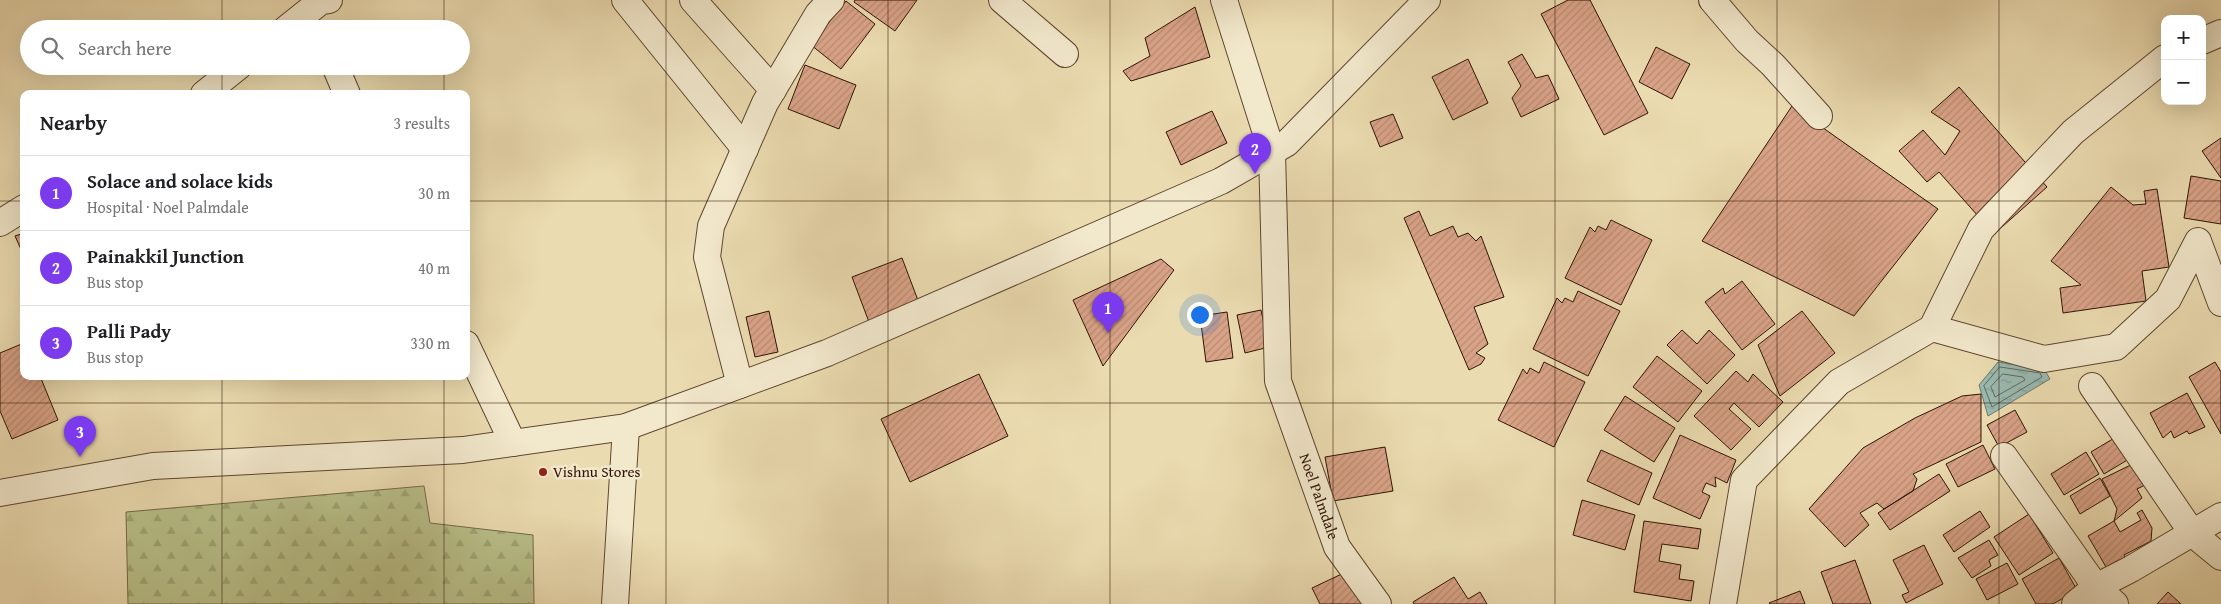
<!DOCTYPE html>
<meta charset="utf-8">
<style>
:root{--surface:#fff;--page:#f6f6f6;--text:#202124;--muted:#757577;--line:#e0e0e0;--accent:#7c3aed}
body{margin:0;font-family:"Gentium Book Plus",serif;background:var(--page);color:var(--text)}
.controls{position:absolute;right:15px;top:15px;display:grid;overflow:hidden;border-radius:10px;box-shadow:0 5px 20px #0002}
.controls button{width:45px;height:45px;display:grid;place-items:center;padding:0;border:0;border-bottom:1px solid var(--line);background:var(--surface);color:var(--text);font:25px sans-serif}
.you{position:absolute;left:1199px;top:314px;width:18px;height:18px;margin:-12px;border:4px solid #fff;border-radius:50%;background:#1a73e8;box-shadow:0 0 0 8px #1a73e833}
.badge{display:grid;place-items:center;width:32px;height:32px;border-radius:50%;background:var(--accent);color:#fff;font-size:16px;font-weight:700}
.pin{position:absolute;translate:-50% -41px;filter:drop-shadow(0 1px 2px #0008)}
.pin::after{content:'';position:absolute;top:26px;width:18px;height:15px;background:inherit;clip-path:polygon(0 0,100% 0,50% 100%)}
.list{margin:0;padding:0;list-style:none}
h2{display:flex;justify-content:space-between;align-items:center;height:65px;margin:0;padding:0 20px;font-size:21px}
h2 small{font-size:16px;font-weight:400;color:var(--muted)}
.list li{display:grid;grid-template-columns:32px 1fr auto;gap:15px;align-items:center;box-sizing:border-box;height:75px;padding:0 20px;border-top:1px solid var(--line)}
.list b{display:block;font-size:19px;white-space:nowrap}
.list p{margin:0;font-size:16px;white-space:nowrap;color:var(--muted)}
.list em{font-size:16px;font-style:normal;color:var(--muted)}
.icon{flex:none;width:28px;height:28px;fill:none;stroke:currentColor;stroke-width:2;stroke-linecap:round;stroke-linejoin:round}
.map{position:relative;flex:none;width:2221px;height:604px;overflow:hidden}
.search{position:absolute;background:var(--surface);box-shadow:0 5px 20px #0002;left:20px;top:20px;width:450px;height:55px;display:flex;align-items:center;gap:12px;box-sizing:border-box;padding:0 18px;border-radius:28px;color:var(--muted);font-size:19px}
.panel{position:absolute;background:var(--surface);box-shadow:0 5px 20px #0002;left:20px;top:90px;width:450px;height:290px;border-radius:10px}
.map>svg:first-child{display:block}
.forest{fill:url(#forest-firs);stroke:#746a47}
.water{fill:url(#water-ripples);stroke:#6f786c}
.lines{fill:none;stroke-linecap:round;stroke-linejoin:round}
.shore{stroke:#64675b;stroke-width:1}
.building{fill:url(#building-hatch);stroke:#2f1404}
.street-casing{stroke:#5e462f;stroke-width:28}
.street{stroke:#f2e8cc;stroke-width:26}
.grid{fill:none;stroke:#2f1404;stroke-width:1;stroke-opacity:0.55}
.poi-dot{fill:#8f2418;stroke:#f2e8cc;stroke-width:2}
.labels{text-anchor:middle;stroke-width:5;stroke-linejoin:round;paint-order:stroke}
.poi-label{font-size:15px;fill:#2f1404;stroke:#f2e8cc;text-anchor:start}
.street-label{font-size:15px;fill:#2f1404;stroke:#f2e8cc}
</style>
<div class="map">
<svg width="2221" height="604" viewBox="0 0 2221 604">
<defs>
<pattern id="forest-firs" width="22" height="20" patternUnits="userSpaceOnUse" patternTransform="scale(1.25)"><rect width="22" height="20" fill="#b9c08a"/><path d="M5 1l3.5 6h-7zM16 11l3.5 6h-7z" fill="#9fa475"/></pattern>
<pattern id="water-ripples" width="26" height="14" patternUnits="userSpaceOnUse" patternTransform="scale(1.25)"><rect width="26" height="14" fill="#99bab2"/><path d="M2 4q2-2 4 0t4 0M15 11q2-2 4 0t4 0" fill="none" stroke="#849f97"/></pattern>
<pattern id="building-hatch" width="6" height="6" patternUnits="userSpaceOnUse" patternTransform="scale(1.25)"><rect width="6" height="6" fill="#d9a388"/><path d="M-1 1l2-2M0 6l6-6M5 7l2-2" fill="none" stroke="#bb8b74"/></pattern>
</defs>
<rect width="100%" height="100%" fill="#ebdbb0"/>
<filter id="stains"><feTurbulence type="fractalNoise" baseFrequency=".004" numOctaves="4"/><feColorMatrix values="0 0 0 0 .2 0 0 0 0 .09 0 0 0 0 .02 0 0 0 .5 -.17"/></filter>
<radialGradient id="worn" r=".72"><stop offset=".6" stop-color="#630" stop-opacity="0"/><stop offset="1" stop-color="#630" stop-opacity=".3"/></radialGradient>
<path class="forest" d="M 424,486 L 430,523 L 533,535 L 534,604 L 128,604 L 126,512 Z"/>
<path class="water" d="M 1998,362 L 2044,369 L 2050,379 L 1988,416 L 1979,385 Z"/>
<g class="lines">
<path class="shore" d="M 2000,367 L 2040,373 L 2042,377 L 1992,407 L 1984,386 Z
M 2003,374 L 2023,377 L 2025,380 L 1995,397 L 1991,387 Z"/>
</g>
<path class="building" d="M 855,0 L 917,0 L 895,31 L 854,2 Z
M 1568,0 L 1590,0 L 1648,113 L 1604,135 L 1541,14 Z
M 846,1 L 875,24 L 841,69 L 811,45 Z
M 1195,7 L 1210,57 L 1131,81 L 1123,71 L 1150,56 L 1145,38 Z
M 1656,47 L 1690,64 L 1672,99 L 1639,82 Z
M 1522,54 L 1536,78 L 1548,75 L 1559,99 L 1521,117 L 1512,98 L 1521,86 L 1508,62 Z
M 1468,59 L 1488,103 L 1453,120 L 1432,77 Z
M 805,65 L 856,85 L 839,129 L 788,109 Z
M 1959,87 L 2047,187 L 1994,234 L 1939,172 L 1927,182 L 1899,151 L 1923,130 L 1945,155 L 1960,131 L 1931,112 Z
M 1792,106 L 1938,209 L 1854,316 L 1702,241 Z
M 1212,111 L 1227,143 L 1181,165 L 1166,132 Z
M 1393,114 L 1403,138 L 1380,147 L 1370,122 Z
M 2221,138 L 2221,178 L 2202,151 Z
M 2191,176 L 2221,181 L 2221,224 L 2184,218 Z
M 2111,187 L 2133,205 L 2146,204 L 2144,191 L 2157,189 L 2169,267 L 2142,271 L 2146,301 L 2063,313 L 2060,288 L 2081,285 L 2051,261 Z
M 1419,211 L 1430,236 L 1453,226 L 1458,237 L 1468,233 L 1476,241 L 1481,236 L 1504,297 L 1474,307 L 1488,344 L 1476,353 L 1485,358 L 1481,364 L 1469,370 L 1404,218 Z
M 1611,220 L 1652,240 L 1621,305 L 1565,278 L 1590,227 L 1595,232 L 1598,226 L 1606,230 Z
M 24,233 L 24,256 L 15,236 Z
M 902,258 L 919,303 L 869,322 L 852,277 Z
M 1161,259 L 1174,270 L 1103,366 L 1073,300 Z
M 1742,281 L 1775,324 L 1742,350 L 1705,302 L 1723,288 L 1725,294 Z
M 1578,291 L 1620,311 L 1588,376 L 1533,349 L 1557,298 L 1562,303 L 1565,298 L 1573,302 Z
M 1261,310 L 1269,347 L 1245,353 L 1237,315 Z
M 769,311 L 778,352 L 755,357 L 746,317 Z
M 1802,311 L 1835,353 L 1780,396 L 1758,345 Z
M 1227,312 L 1233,358 L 1206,362 L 1200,316 Z
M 1682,330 L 1697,344 L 1709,330 L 1735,355 L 1707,384 L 1667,345 Z
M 24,343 L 24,376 L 40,376 L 58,420 L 12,439 L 0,411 L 0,353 Z
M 1657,356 L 1702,391 L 1678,422 L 1633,387 Z
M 1544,362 L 1585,382 L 1554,447 L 1498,420 L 1523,369 L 1527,374 L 1530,368 L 1539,373 Z
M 2215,362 L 2221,372 L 2221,434 L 2189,377 Z
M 1736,371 L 1748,382 L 1753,374 L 1783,402 L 1759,427 L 1734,403 L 1729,409 L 1751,429 L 1731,450 L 1694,416 Z
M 979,374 L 1008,436 L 910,482 L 881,419 Z
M 2187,393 L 2205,427 L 2189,434 L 2187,431 L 2174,438 L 2171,431 L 2163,438 L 2150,413 Z
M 1981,394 L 1981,442 L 1913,474 L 1917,479 L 1913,491 L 1884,509 L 1877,503 L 1860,513 L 1869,525 L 1845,547 L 1809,509 L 1863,448 L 1915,418 L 1962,396 Z
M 1625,396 L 1675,428 L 1654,462 L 1604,430 Z
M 2015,410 L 2027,432 L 1999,447 L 1987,425 Z
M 1680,435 L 1736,460 L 1727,483 L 1715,477 L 1716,487 L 1706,483 L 1702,492 L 1710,496 L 1700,519 L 1653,498 Z
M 2116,437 L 2129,459 L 2104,474 L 2091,452 Z
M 1983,445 L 1995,469 L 1958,487 L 1946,464 Z
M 1385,447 L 1393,491 L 1333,501 L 1325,457 Z
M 1601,450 L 1652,473 L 1639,505 L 1587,481 Z
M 2086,452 L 2099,474 L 2064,495 L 2051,474 Z
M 2139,461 L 2149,483 L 2137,489 L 2142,498 L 2114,521 L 2117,509 L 2102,479 Z
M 1939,474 L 1950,491 L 1890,530 L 1878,513 Z
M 2100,478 L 2110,496 L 2080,514 L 2070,496 Z
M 1582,500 L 1635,515 L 1625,550 L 1573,535 Z
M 2142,510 L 2152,528 L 2151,541 L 2124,555 L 2128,563 L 2121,567 L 2117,561 L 2106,567 L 2088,536 L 2114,521 L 2120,532 L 2141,520 L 2137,513 Z
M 1980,511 L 1990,527 L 1954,552 L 1943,535 Z
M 2029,514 L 2053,553 L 2019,575 L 1994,537 Z
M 1644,521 L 1701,529 L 1698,549 L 1662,544 L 1659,561 L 1681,565 L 1679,579 L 1694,581 L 1691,601 L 1634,592 Z
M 1989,540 L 1998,555 L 1989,560 L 1991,566 L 1972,578 L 1958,558 Z
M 1924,545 L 1943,584 L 1906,603 L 1902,595 L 1909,592 L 1893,560 Z
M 2059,558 L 2077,590 L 2053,604 L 2036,604 L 2022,579 Z
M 1855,560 L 1871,604 L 1833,604 L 1821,572 Z
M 2007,563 L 2018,584 L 1987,600 L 1976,579 Z
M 1348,571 L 1364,604 L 1320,604 L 1312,588 Z
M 1454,577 L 1468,599 L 1480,592 L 1487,604 L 1414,604 L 1413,602 Z
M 1800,591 L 1805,604 L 1770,604 L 1769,603 Z
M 2168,592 L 2181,604 L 2157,604 Z"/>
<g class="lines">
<defs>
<g id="street">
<path d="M 625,0 L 745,149"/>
<path d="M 693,0 L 773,90"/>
<path d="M 1002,0 L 1065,54"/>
<path id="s1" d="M 1224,0 L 1272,152 L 1278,381 L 1337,547 L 1378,604"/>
<path d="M 1712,0 L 1747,41 L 1773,65 L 1819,116"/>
<path d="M 286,29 L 321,1 L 329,0"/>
<path d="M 2202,41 L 2221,33"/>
<path d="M 335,66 L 347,94"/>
<path d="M 204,94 L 239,66"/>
<path d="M 0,223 L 24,208"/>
<path d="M 1932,328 L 2044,359 L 2116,347 L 2168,299 L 2198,241 L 2221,303"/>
<path d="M 466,344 L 513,443"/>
<path d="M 740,385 L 707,257 L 711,226 L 765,103 L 818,14 L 831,0"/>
<path d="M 2092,386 L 2193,534 L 2221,557"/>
<path d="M 2004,456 L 2096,587 L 2115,604"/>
<path d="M 0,493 L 153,466 L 463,450 L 626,427 L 827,353 L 1221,181 L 1287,143 L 1427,0"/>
<path d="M 615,604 L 626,427"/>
<path d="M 1723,604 L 1744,480 L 1839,382 L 1932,328 L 1981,229 L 2073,132 L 2165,58"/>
<path d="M 2075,604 L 2096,587 L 2131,569 L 2221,516"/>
</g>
</defs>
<use href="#street" class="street-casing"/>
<use href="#street" class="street"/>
</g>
<path class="grid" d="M 222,0 L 222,29M 444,0 L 444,29M 666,0 L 666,604M 888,0 L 888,604M 1110,0 L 1110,604M 1333,0 L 1333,604M 1555,0 L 1555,604M 1777,0 L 1777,604M 1999,0 L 1999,604M 222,66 L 222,94M 444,66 L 444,94M 0,201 L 24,201M 466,201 L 2221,201M 222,376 L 222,604M 444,376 L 444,604M 0,403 L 2221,403"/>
<circle class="poi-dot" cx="543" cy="472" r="5"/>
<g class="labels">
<g class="poi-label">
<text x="553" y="477">Vishnu Stores</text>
</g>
<g class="street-label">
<text dy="5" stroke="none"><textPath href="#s1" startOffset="511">Noel Palmdale</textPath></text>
</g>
</g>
<rect width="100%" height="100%" filter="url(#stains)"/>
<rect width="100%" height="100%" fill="url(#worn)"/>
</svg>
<div class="controls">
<button>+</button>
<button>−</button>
</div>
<div class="you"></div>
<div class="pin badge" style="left:1108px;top:333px">1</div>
<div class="pin badge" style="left:1255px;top:174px">2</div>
<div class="pin badge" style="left:80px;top:457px">3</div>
<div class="search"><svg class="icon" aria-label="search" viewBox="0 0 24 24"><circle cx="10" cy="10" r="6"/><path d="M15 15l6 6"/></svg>Search here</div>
<section class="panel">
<h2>Nearby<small>3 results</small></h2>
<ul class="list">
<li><span class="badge">1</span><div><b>Solace and solace kids</b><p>Hospital · Noel Palmdale</p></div><em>30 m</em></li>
<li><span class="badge">2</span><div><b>Painakkil Junction</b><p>Bus stop</p></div><em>40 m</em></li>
<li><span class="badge">3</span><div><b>Palli Pady</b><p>Bus stop</p></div><em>330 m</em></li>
</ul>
</section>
</div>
